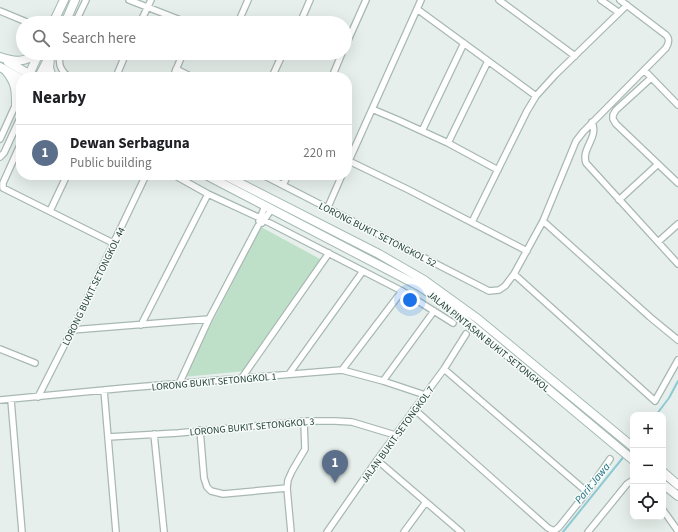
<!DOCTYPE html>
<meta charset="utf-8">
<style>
:root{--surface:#fff;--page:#f6f6f6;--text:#202124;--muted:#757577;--line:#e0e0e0;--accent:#b45309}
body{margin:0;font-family:"Source Sans 3",sans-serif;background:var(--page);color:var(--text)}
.controls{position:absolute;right:12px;bottom:12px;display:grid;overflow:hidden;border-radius:8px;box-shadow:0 4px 16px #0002}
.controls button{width:36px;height:36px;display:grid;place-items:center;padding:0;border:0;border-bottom:1px solid var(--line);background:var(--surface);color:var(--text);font:20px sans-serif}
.you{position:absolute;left:410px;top:300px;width:14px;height:14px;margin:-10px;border:3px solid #fff;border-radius:50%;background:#1a73e8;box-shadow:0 0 0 6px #1a73e833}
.badge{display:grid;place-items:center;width:26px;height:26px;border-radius:50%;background:var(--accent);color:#fff;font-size:13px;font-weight:700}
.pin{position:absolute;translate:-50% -33px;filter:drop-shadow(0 1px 2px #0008)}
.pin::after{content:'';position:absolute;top:21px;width:14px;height:12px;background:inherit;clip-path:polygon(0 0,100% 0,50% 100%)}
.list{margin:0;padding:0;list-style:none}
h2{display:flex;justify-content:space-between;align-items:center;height:52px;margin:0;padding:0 16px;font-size:17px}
h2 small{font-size:13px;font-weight:400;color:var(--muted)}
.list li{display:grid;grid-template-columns:26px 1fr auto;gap:12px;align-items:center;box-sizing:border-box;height:56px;padding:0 16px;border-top:1px solid var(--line)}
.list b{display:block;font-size:15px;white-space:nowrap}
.list p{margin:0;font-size:13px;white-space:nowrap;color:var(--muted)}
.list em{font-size:13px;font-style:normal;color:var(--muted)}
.icon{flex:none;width:22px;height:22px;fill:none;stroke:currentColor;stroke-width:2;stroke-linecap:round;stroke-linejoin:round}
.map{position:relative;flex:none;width:678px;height:532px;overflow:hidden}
.search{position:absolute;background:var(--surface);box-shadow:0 4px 16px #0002;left:16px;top:16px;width:336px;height:44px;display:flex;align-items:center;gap:10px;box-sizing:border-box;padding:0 14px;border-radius:22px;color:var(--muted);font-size:15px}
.panel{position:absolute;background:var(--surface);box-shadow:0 4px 16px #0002;left:16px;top:72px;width:336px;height:108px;border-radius:16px}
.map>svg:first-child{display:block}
.green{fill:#bfe0c8}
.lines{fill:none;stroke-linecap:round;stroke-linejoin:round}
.stream{stroke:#8ec9d4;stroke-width:2}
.street-casing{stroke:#a8b8b2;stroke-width:8}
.secondary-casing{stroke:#a4bbb3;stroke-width:10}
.street{stroke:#fff;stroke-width:5.5}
.secondary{stroke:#fff;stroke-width:8}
.labels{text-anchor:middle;stroke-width:3;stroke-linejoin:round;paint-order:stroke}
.street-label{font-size:10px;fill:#24423a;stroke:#f7fbf9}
.water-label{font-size:11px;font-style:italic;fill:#1c6f80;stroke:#f7fbf9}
</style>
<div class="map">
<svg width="678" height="532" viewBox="0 0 678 532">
<rect width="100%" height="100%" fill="#e6efeb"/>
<path class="green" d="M 261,227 L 322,260 L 245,371 L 184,377 Z"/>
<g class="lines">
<path class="stream" d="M 656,415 L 669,398 L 678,381
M 563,532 L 625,455"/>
<defs>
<path id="street" d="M 129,0 L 188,23
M 499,0 L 575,56
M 601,0 L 618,12
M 417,9 L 536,96
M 0,11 L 29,23
M 75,23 L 86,0
M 140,23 L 151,0
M 238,23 L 248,0
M 300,23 L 310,0
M 345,47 L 366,0
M 61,53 C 57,64 61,71 69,77
M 266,53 L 280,58
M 176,69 L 192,77
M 644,70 L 678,105
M 116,77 L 126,53
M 173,77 L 183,53
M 272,77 L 283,53
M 332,77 L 342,53
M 651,78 L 616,110 L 613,115 L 613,119 L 616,124 L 678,183
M 372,109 L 398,120 L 448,143 L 498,170
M 592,122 C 599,138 581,148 586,163 L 678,264
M 422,131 L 464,43
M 0,139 L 21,93
M 21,143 L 3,183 L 3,188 L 113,243
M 448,143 L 488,61
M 0,157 L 4,153 L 21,116
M 349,161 L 409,190 L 527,251
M 347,165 L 421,0
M 174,175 L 208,194 L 260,218 L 402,291 L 453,323
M 263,175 L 489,291 L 499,290 L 505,286 L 514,274 L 543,221 L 576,141 L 583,132 L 666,48 C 669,43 670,39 666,35 L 620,0
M 283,185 L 288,175
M 619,200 L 657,165
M 328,207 L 342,175
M 50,211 L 67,175
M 259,221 L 265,206
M 543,221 L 650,317 L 678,340
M 472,222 L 527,111 L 536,96 L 555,75 L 627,5
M 262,223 L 271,210
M 658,242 L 678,224
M 514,274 L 655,401 L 678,360
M 141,325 L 208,194
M 72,330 L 209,319
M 0,349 L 35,363
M 444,369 L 587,492
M 342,370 L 402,291
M 289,374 L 363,271
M 241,379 L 329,253
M 383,381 L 434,311
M 179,384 L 209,319 L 258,226
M 104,390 L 116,532
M 38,397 L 72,330 L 146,175
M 0,400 L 125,388 L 342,370 L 383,381 L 425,395
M 11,400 L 22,532
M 414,409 L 548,528 L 554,531 L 559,527 L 587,492 L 610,459
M 200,430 L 204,478 L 207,487 L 211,491 L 223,494 L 287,488
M 154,434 L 164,532
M 108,437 L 178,433 L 307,421 L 335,421 L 352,422 L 395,435
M 377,460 L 461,532
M 663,510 L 678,531
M 291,532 L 287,488 L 288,480 L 292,471 L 305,449 L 304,422
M 327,532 L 377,460 L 444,369 L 466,334
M 404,532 L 426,502
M 588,532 L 627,484 L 633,480"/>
<path id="secondary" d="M 53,23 L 64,0
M 65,23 L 75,0
M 0,57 C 14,62 25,63 37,53
M 50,58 L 49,68 L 52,77
M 8,62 L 34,77
M 0,67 L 21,79
M 6,71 C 16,83 16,90 16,105
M 28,77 L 39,53
M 39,77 L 51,53
M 206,175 L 419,286 L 446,304 L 474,327 L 633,460
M 224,175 L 379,254 L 424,280 L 478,319 L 633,447
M 663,472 L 678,485
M 663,484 L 678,496"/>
</defs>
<use href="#street" class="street-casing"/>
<use href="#secondary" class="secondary-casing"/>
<use href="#street" class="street"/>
<use href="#secondary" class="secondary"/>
</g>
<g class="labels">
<g class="street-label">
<text transform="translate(378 234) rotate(27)" y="4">LORONG BUKIT SETONGKOL 52</text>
<text transform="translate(93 286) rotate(-64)" y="4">LORONG BUKIT SETONGKOL 44</text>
<text transform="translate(489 341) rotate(39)" y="4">JALAN PINTASAN BUKIT SETONGKOL</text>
<text transform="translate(214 381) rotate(-5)" y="4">LORONG BUKIT SETONGKOL 1</text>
<text transform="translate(252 426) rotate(-5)" y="4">LORONG BUKIT SETONGKOL 3</text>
<text transform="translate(397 434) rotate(-54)" y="4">JALAN BUKIT SETONGKOL 7</text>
</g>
<g class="water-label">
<text transform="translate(592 483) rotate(-51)" y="4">Parit Jawa</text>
</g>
</g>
</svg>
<div class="controls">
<button>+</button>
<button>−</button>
<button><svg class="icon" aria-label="locate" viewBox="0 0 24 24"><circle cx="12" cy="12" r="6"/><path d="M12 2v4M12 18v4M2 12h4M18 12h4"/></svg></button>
</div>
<div class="you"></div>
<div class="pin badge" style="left:335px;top:483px;background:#5c6f8a">1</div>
<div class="search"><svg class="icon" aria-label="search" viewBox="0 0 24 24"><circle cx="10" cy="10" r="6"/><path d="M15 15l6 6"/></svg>Search here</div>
<section class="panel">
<h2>Nearby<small></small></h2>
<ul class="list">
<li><span class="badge" style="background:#5c6f8a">1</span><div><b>Dewan Serbaguna</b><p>Public building</p></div><em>220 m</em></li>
</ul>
</section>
</div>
